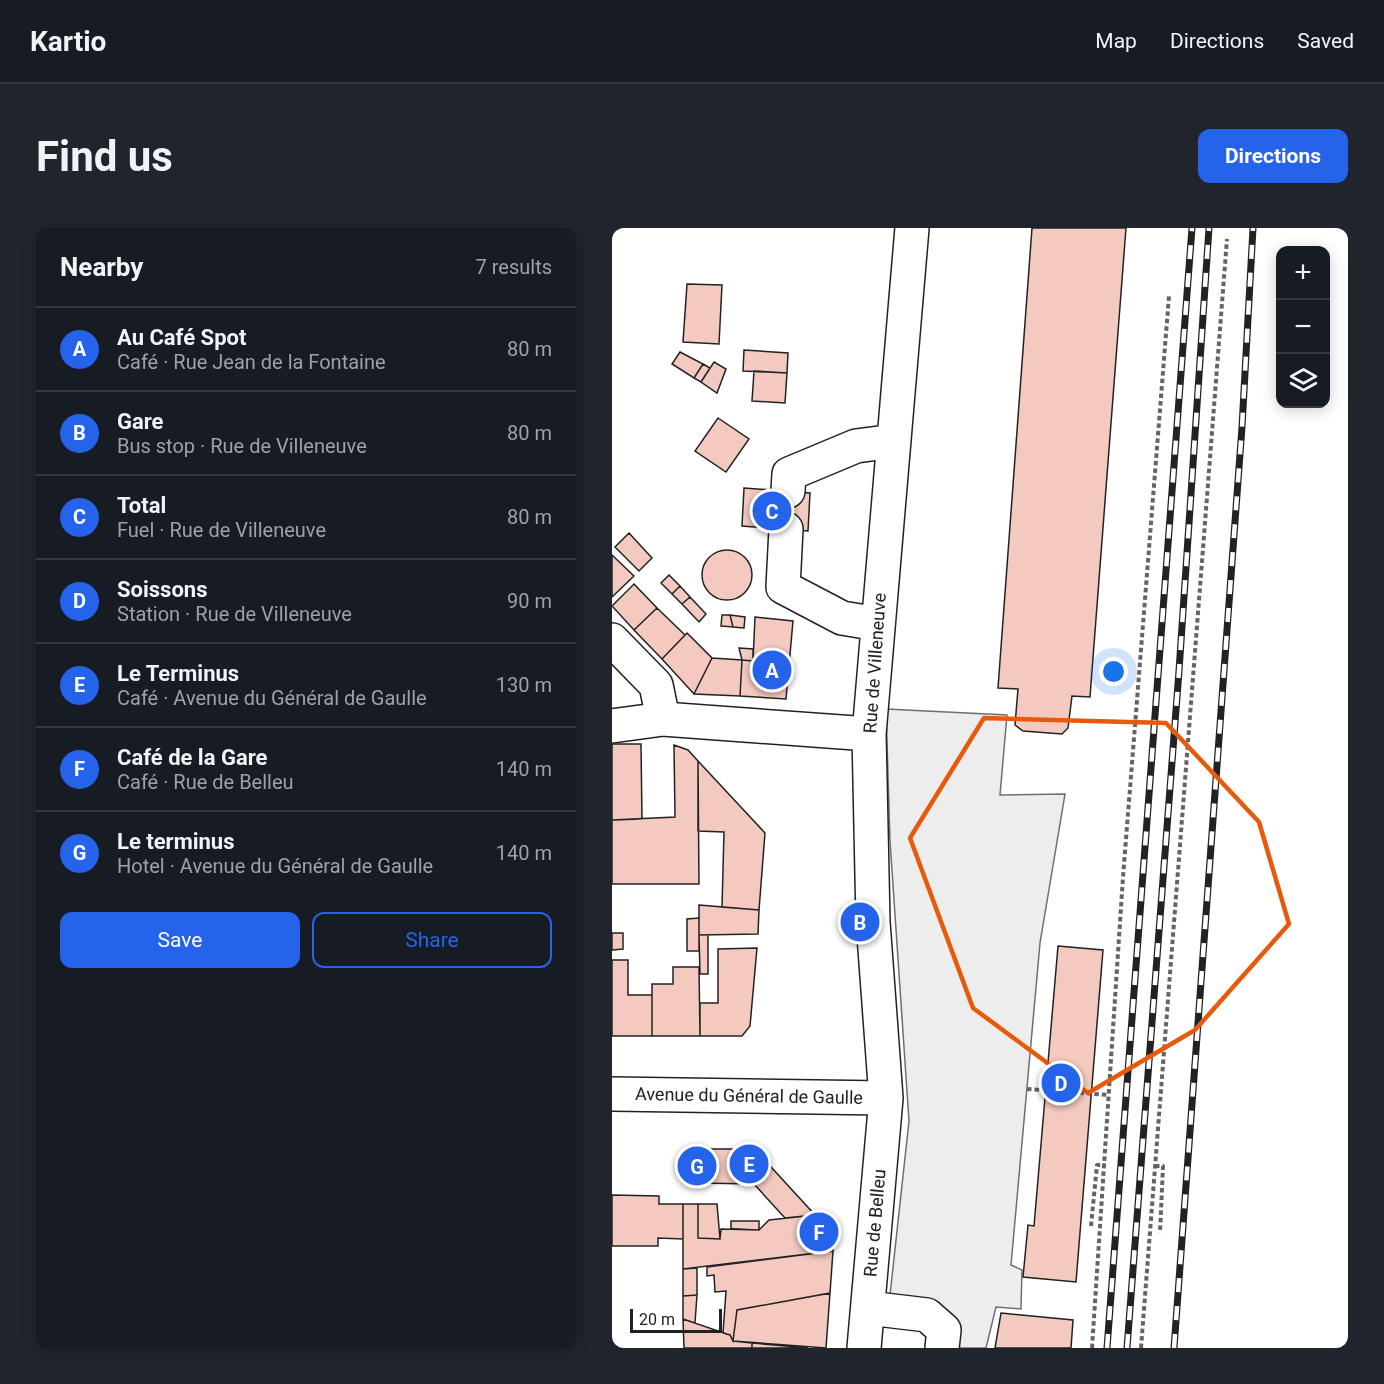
<!DOCTYPE html>
<meta charset="utf-8">
<style>
:root{--surface:#171b24;--page:#20242c;--text:#f1f3f6;--muted:#9ea1a6;--line:#363941;--accent:#2563eb}
body{margin:0;font-family:Roboto,sans-serif;background:var(--page);color:var(--text)}
.controls{position:absolute;right:18px;top:18px;display:grid;overflow:hidden;border-radius:12px;box-shadow:0 3px 15px #0003}
.controls button{width:54px;height:54px;display:grid;place-items:center;padding:0;border:0;border-bottom:2px solid var(--line);background:var(--surface);color:var(--text);font:30px sans-serif}
.scale{position:absolute;left:18px;bottom:15px;width:92px;box-sizing:border-box;padding-left:6px;border:3px solid #222;border-top:0;font-size:16px;line-height:21px;white-space:nowrap;color:#222;-webkit-text-stroke:4px #fff;paint-order:stroke}
.you{position:absolute;left:502px;top:444px;width:21px;height:21px;margin:-15px;border:4px solid #fff;border-radius:50%;background:#1a73e8;box-shadow:0 0 0 9px #1a73e833}
.badge{display:grid;place-items:center;width:39px;height:39px;border-radius:50%;background:var(--accent);color:#fff;font-size:20px;font-weight:700}
.pin{position:absolute;translate:-50% -50%;border:3px solid #fff;box-shadow:0 2px 6px #0006}
.list{margin:0;padding:0;list-style:none}
h2{display:flex;justify-content:space-between;align-items:center;height:78px;margin:0;padding:0 24px;font-size:26px}
h2 small{font-size:20px;font-weight:400;color:var(--muted)}
.list li{display:grid;grid-template-columns:39px 1fr auto;gap:18px;align-items:center;box-sizing:border-box;height:84px;padding:0 24px;border-top:2px solid var(--line)}
.list b{display:block;font-size:22px;white-space:nowrap}
.list p{margin:0;font-size:20px;white-space:nowrap;color:var(--muted)}
.list em{font-size:20px;font-style:normal;color:var(--muted)}
.actions{display:flex;gap:12px;padding:18px 24px}
.actions a{flex:1;padding:14px 0;border:2px solid var(--accent);border-radius:12px;text-align:center;font-size:21px;color:var(--accent)}
.actions .main{background:var(--accent);color:#fff}
.icon{flex:none;width:33px;height:33px;fill:none;stroke:currentColor;stroke-width:2;stroke-linecap:round;stroke-linejoin:round}
.map{position:relative;flex:none;width:736px;height:1120px;overflow:hidden;border-radius:12px}
header{display:flex;align-items:center;gap:36px;box-sizing:border-box;height:84px;padding:0 30px;background:var(--surface);border-bottom:2px solid var(--line)}
header strong{font-size:28px}
nav{display:flex;gap:33px;margin-inline-start:auto;font-size:21px}
.intro{display:flex;align-items:center;justify-content:space-between;box-sizing:border-box;height:144px;padding:0 36px}
h1{margin:0;font-size:42px}
.button{padding:15px 27px;border-radius:12px;background:var(--accent);color:#fff;font-size:21px;font-weight:700}
main{display:flex;gap:36px;padding:0 36px}
aside{flex:1;background:var(--surface);border-radius:12px;box-shadow:0 3px 15px #0003}
.map>svg:first-child{display:block}
.parking{fill:#ededed;stroke:#6f6f6f;stroke-width:1.5}
.building{fill:#f3c9c0;stroke:#222;stroke-width:1.5}
.lines{fill:none;stroke-linecap:round;stroke-linejoin:round}
.minor-casing{stroke:#222;stroke-width:36}
.path{stroke:#646464;stroke-width:4;stroke-dasharray:4.5 3;stroke-linecap:butt}
.minor{stroke:#fff;stroke-width:33}
.rail-casing{stroke:#222;stroke-width:7}
.rail{stroke:#fff;stroke-width:4.5;stroke-dasharray:14;stroke-linecap:butt}
.marked{fill:none;stroke:#e8590c;stroke-width:4.5;stroke-linejoin:round}
.labels{text-anchor:middle;stroke-width:4.5;stroke-linejoin:round;paint-order:stroke}
.street-label{font-size:18px;fill:#222;stroke:#fff}
</style>
<header>
<strong>Kartio</strong>
<nav><a>Map</a><a>Directions</a><a>Saved</a></nav>
</header>
<div class="intro"><h1>Find us</h1><a class="button">Directions</a></div>
<main>
<aside>
<h2>Nearby<small>7 results</small></h2>
<ul class="list">
<li><span class="badge">A</span><div><b>Au Café Spot</b><p>Café · Rue Jean de la Fontaine</p></div><em>80 m</em></li>
<li><span class="badge">B</span><div><b>Gare</b><p>Bus stop · Rue de Villeneuve</p></div><em>80 m</em></li>
<li><span class="badge">C</span><div><b>Total</b><p>Fuel · Rue de Villeneuve</p></div><em>80 m</em></li>
<li><span class="badge">D</span><div><b>Soissons</b><p>Station · Rue de Villeneuve</p></div><em>90 m</em></li>
<li><span class="badge">E</span><div><b>Le Terminus</b><p>Café · Avenue du Général de Gaulle</p></div><em>130 m</em></li>
<li><span class="badge">F</span><div><b>Café de la Gare</b><p>Café · Rue de Belleu</p></div><em>140 m</em></li>
<li><span class="badge">G</span><div><b>Le terminus</b><p>Hotel · Avenue du Général de Gaulle</p></div><em>140 m</em></li>
</ul>
<div class="actions"><a class="main">Save</a><a>Share</a></div>
</aside>
<div class="map">
<svg width="736" height="1120" viewBox="0 0 736 1120">
<rect width="100%" height="100%" fill="#fff"/>
<path class="parking" d="M 274,481 L 395,487 L 388,567 L 453,566 L 428,715 L 399,1037 L 410,1042 L 409,1081 L 384,1079 L 374,1120 L 339,1120 L 278,1067 L 297,893 L 278,613 Z"/>
<path class="building" d="M 420,0 L 514,0 L 478,469 L 460,468 L 456,500 L 450,506 L 411,503 L 403,497 L 406,461 L 386,460 Z
M 75,56 L 110,57 L 107,116 L 71,114 Z
M 132,122 L 176,125 L 175,145 L 131,143 Z
M 68,124 L 91,136 L 82,150 L 60,136 Z
M 102,134 L 114,141 L 105,165 L 89,154 Z
M 91,136 L 98,140 L 89,154 L 82,150 Z
M 142,143 L 175,145 L 173,175 L 140,173 Z
M 106,190 L 137,211 L 114,244 L 83,223 Z
M 132,260 L 198,265 L 196,303 L 130,298 Z
M 17,305 L 40,330 L 27,343 L 3,319 Z
M90 347a25 25 0 1 1 50 0a25 25 0 1 1-50 0Z
M 0,327 L 22,348 L 0,369 Z
M 57,347 L 68,358 L 60,366 L 49,355 Z
M 22,356 L 45,380 L 22,402 L 0,378 Z
M 68,358 L 78,369 L 70,376 L 60,366 Z
M 78,369 L 94,386 L 87,394 L 70,376 Z
M 45,380 L 73,407 L 50,431 L 22,402 Z
M 110,387 L 118,387 L 121,399 L 109,398 Z
M 118,387 L 133,389 L 132,400 L 121,399 Z
M 143,389 L 181,393 L 174,471 L 128,468 L 130,432 L 141,433 Z
M 75,405 L 100,430 L 82,466 L 50,431 Z
M 127,420 L 141,421 L 141,433 L 130,432 Z
M 100,430 L 130,432 L 128,468 L 82,466 Z
M 0,516 L 29,516 L 30,591 L 0,592 Z
M 62,517 L 76,522 L 86,533 L 87,656 L 0,656 L 0,592 L 63,589 Z
M 86,533 L 153,605 L 147,682 L 110,679 L 112,604 L 86,603 Z
M 87,677 L 147,682 L 146,706 L 87,707 Z
M 87,690 L 87,723 L 75,723 L 75,691 Z
M 0,705 L 11,705 L 11,721 L 0,722 Z
M 87,707 L 96,707 L 96,746 L 88,746 Z
M 446,718 L 491,722 L 464,1054 L 411,1049 L 416,997 L 422,998 Z
M 145,720 L 138,798 L 130,808 L 88,808 L 88,775 L 106,775 L 106,721 Z
M 0,732 L 16,732 L 16,767 L 40,767 L 40,808 L 0,808 Z
M 61,739 L 87,739 L 88,808 L 40,808 L 40,756 L 61,756 Z
M 85,921 L 134,921 L 149,928 L 203,987 L 173,990 L 142,956 L 85,955 Z
M 0,967 L 47,968 L 47,976 L 71,976 L 71,1011 L 46,1010 L 46,1018 L 0,1018 Z
M 71,976 L 86,976 L 86,1010 L 108,1011 L 109,1001 L 147,1002 L 157,992 L 203,987 L 222,1009 L 221,1023 L 71,1041 Z
M 86,976 L 105,976 L 108,1011 L 86,1010 Z
M 119,993 L 147,993 L 147,1002 L 119,1001 Z
M 221,1023 L 218,1065 L 125,1082 L 121,1113 L 118,1107 L 111,1105 L 114,1063 L 103,1064 L 102,1047 L 95,1048 L 95,1039 Z
M 85,1040 L 85,1067 L 71,1068 L 71,1041 Z
M 218,1065 L 214,1120 L 121,1113 L 125,1082 Z
M 85,1067 L 83,1095 L 71,1091 L 71,1068 Z
M 389,1085 L 461,1092 L 459,1120 L 383,1120 Z
M 71,1091 L 118,1107 L 121,1113 L 140,1115 L 140,1120 L 72,1120 Z
M 140,1115 L 196,1120 L 140,1120 Z"/>
<g class="lines">
<defs>
<path id="minor" d="M 176,263 L 177,246 L 244,218 L 282,213
M 174,301 L 171,359 L 230,390 L 266,396
M 0,412 L 44,457 L 51,491 L 257,506
M 0,498 L 51,491
M 0,866 L 274,870
M 256,1080 L 315,1087 L 332,1102 L 330,1120
M 252,1120 L 274,870 L 261,694 L 257,506 L 300,0"/>
</defs>
<use href="#minor" class="minor-casing"/>
<path class="path" d="M 415,861 L 497,867
M 543,938 L 551,938 L 548,1005
M 479,998 L 485,937 L 493,937
M 480,1120 L 511,649 L 557,68
M 529,1120 L 615,11"/>
<use href="#minor" class="minor"/>
<defs>
<path id="rail" d="M 495,1120 L 580,0
M 515,1120 L 567,443 L 597,0
M 562,1120 L 630,199 L 641,0"/>
</defs>
<use href="#rail" class="rail-casing"/>
<use href="#rail" class="rail"/>
</g>
<path class="marked" d="M 372,490 L 554,495 L 647,594 L 677,696 L 583,802 L 476,865 L 361,780 L 298,610 Z"/>
<g class="labels">
<g class="street-label">
<text transform="translate(263 435) rotate(-86)" y="6">Rue de Villeneuve</text>
<text transform="translate(137 868) rotate(1)" y="6">Avenue du Général de Gaulle</text>
<text transform="translate(263 995) rotate(-85)" y="6">Rue de Belleu</text>
</g>
</g>
</svg>
<div class="controls">
<button>+</button>
<button>−</button>
<button><svg class="icon" aria-label="layers" viewBox="0 0 24 24"><path d="M12 4l9 5-9 5-9-5zM3 14l9 5 9-5"/></svg></button>
</div>
<div class="scale">20 m</div>
<div class="you"></div>
<div class="pin badge" style="left:160px;top:442px">A</div>
<div class="pin badge" style="left:248px;top:694px">B</div>
<div class="pin badge" style="left:160px;top:283px">C</div>
<div class="pin badge" style="left:449px;top:855px">D</div>
<div class="pin badge" style="left:137px;top:936px">E</div>
<div class="pin badge" style="left:207px;top:1004px">F</div>
<div class="pin badge" style="left:85px;top:938px">G</div>
</div>
</main>
